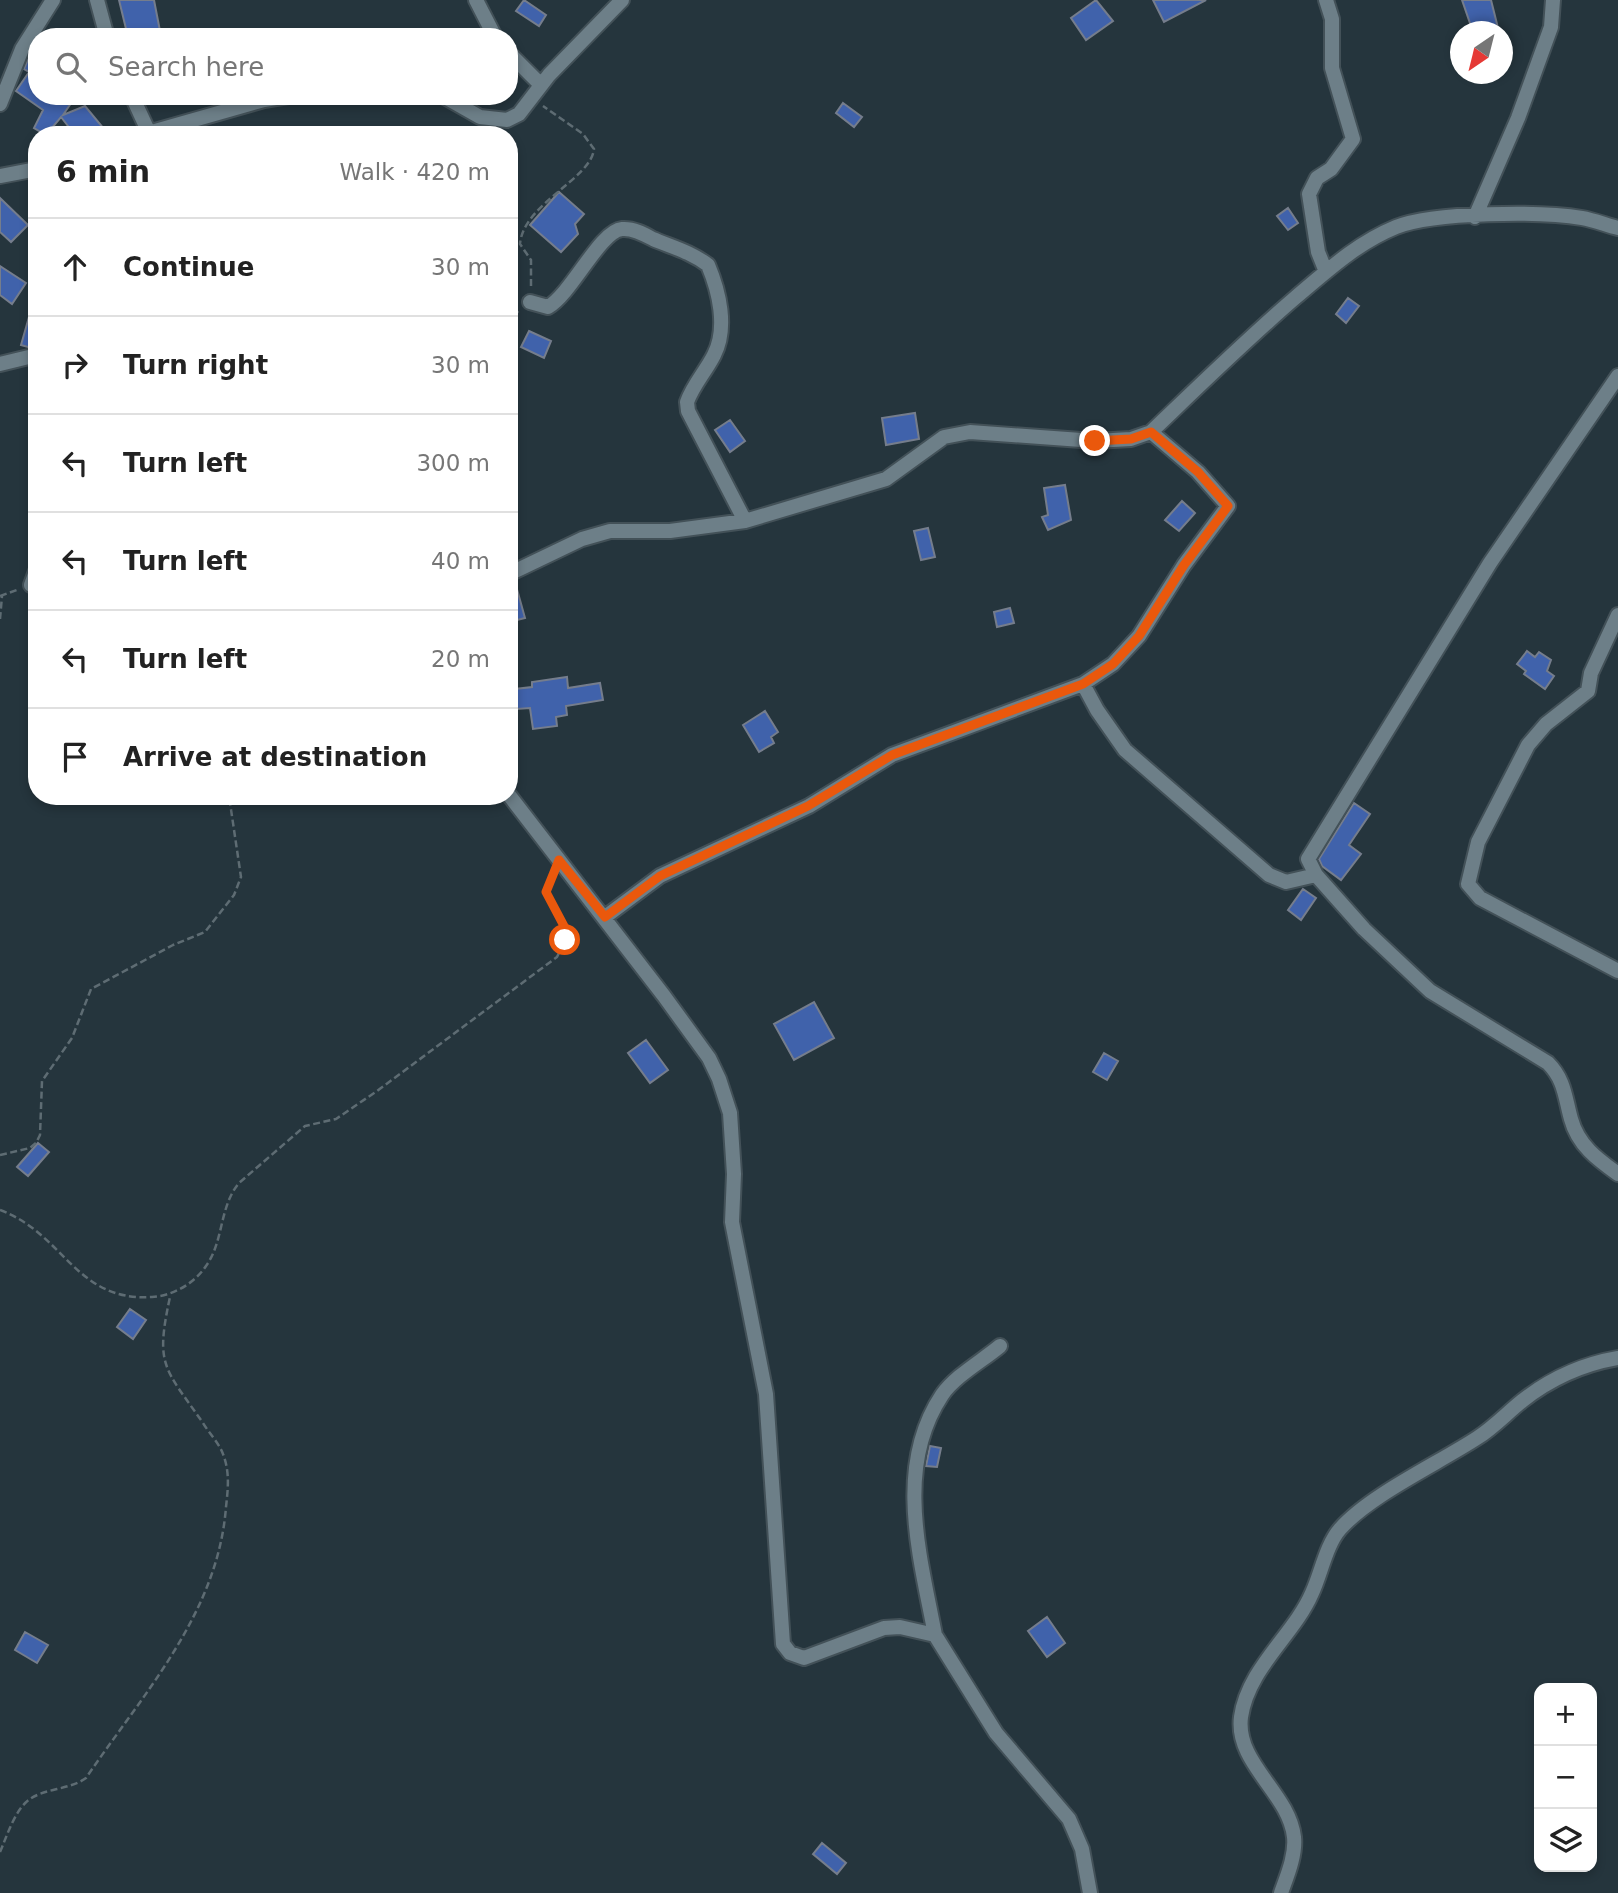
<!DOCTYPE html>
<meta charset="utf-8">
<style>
:root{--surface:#fff;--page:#f6f6f6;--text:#222;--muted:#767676;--line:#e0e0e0}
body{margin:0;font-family:"DejaVu Sans",sans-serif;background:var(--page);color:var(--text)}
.controls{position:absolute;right:21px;bottom:21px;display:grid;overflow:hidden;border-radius:14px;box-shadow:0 4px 10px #0003}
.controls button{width:63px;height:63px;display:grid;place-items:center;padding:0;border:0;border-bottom:2px solid var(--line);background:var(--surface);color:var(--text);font:35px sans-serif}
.compass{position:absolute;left:1450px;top:21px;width:63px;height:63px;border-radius:50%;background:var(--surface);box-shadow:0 4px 10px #0003;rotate:215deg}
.stop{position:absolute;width:21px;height:21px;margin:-16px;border:5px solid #ea580c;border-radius:50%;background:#fff}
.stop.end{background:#ea580c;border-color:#fff;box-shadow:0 2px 7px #0008}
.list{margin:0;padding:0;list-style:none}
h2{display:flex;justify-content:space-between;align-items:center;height:91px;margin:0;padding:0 28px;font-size:30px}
h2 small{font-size:23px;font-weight:400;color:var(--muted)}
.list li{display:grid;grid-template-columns:46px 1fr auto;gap:21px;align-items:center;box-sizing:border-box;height:98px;padding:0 28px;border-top:2px solid var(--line)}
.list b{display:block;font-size:26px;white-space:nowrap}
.list em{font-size:23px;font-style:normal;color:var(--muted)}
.icon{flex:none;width:38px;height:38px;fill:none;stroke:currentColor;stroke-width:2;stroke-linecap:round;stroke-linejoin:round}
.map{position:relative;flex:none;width:1618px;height:1893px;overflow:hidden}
.search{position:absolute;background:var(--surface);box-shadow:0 4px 10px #0003;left:28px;top:28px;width:490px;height:77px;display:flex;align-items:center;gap:18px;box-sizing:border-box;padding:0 24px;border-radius:28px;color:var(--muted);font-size:26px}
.panel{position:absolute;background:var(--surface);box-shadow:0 4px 10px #0003;left:28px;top:126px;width:490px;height:679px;border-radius:28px}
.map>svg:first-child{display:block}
.building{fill:#4062ab;stroke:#757d8c;stroke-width:2}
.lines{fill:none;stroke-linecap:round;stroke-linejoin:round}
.minor-casing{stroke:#435158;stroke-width:18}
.path{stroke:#5e6c73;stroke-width:2.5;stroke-dasharray:7 3.5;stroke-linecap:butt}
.minor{stroke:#6d7f88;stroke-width:14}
.route{stroke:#ea580c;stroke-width:9}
</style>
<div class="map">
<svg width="1618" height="1893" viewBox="0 0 1618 1893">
<rect width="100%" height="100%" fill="#25353d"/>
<path class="building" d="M 119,0 L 154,0 L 160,31 L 128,37 Z
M 524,0 L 546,15 L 539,26 L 516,11 Z
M 1096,0 L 1113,21 L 1086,40 L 1071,18 Z
M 1153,0 L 1206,0 L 1164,22 Z
M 1462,0 L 1491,0 L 1499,32 L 1473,32 Z
M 29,57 L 37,60 L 37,96 L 76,96 L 63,115 L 85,106 L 109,135 L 75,135 L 61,117 L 46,135 L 34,128 L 43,110 L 16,91 L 29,72 L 24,69 Z
M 843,103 L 862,117 L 854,127 L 836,113 Z
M 559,192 L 584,214 L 575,224 L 578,234 L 561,252 L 530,225 Z
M 0,198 L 28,225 L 11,242 L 0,232 Z
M 1288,208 L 1298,223 L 1288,230 L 1277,216 Z
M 0,266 L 26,283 L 12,304 L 0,295 Z
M 1348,298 L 1359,306 L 1346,323 L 1336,314 Z
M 33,303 L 37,303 L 37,346 L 28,347 L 21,345 Z
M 529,331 L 551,341 L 544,358 L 521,347 Z
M 915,413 L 919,439 L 886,445 L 882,418 Z
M 730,420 L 745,441 L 730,452 L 715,430 Z
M 1065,485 L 1071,520 L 1048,530 L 1042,517 L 1048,515 L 1044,488 Z
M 1182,501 L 1195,513 L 1179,531 L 1165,520 Z
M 928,528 L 935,557 L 921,560 L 914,531 Z
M 515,582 L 525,618 L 509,622 L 509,584 Z
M 1010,608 L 1014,623 L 997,627 L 994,612 Z
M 1527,651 L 1535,657 L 1539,652 L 1551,660 L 1547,671 L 1554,676 L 1545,689 L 1524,674 L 1526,671 L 1517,664 Z
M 567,677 L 568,688 L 600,683 L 603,700 L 566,706 L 567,715 L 556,717 L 557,726 L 533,729 L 530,708 L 517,709 L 515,689 L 532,687 L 532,682 Z
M 765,711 L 778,732 L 771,737 L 774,743 L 759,752 L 743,725 Z
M 1354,803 L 1370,814 L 1349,845 L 1361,854 L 1341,880 L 1322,866 L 1319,859 Z
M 1303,889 L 1316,898 L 1301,920 L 1288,910 Z
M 814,1002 L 834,1038 L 794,1060 L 774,1024 Z
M 646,1040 L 668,1070 L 650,1083 L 628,1053 Z
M 1104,1053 L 1118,1061 L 1107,1080 L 1093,1072 Z
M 38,1143 L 49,1152 L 28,1176 L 17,1167 Z
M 130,1309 L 146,1320 L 133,1339 L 117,1327 Z
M 930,1446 L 941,1448 L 937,1467 L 926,1466 Z
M 1047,1617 L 1065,1643 L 1047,1657 L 1028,1631 Z
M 25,1632 L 48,1645 L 37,1663 L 15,1650 Z
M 822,1843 L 846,1863 L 837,1874 L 813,1854 Z"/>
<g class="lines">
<defs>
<path id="minor" d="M 97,0 L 107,37
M 476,0 L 495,37
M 509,53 L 541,85
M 132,96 L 150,135
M 443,96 L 480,117 L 507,120 L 519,114 L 549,75 L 622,0
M 0,104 L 22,49 L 53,0
M 141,135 L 264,100 L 288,96
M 0,176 L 37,169
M 1475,217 L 1518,118 L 1551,27 L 1553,0
M 1326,272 L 1318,252 L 1309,194 L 1317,178 L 1331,169 L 1353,139 L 1332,68 L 1332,19 L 1326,0
M 530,302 L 548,307 C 572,293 600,231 622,229 C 633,228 644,234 653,239 C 672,247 691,252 708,265 C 719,291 728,328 714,355 C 706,371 693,385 687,402 L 688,411 L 745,521
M 0,364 L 37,355
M 1618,376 L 1490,563 L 1308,859 L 1316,875 L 1364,929 L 1430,991 L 1548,1063 C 1565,1080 1565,1098 1571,1119 C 1578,1145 1597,1159 1618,1174
M 509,574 L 582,539 L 610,531 L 670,531 L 745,521 L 886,479 L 944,437 L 970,432 L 1095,441 L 1131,439 L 1151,432 C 1199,386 1246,340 1296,297 C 1328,270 1357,243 1396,227 C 1434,212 1541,211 1582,218 C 1594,220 1606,225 1618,228
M 31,585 L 37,569
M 1618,615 L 1591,673 L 1588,691 L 1546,724 L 1528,745 L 1478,842 L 1468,884 L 1480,898 L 1618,971
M 1083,684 L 1097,710 L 1125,750 L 1269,875 L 1286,882 L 1316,875
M 509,795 L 664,996 L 709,1058 L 719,1079 L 730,1113 L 734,1174 L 732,1222 L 766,1394 L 783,1644 L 790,1653 L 804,1658 L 884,1628 L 900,1627 L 935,1635 L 996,1733 L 1069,1819 L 1082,1849 L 1090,1893
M 605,917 L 660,876 L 809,806 L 892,755 L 1083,684 L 1113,664 L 1139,636 L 1184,565 L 1228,506 L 1198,472 L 1151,432
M 935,1635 C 920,1556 894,1467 942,1395 C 955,1376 982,1361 1000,1346
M 1281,1893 C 1287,1876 1296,1855 1294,1837 C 1289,1793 1235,1763 1241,1717 C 1248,1668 1294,1635 1312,1593 C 1321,1574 1326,1545 1340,1529 C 1370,1495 1437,1464 1477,1438 C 1493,1428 1507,1413 1522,1401 C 1550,1379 1583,1364 1618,1358"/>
</defs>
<use href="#minor" class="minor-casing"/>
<path class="path" d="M 531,286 L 531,260 L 520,244 C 523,204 591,179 594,149 L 583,134 L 543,106
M 509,326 L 518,311
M 0,596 L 17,590
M 0,619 L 2,596
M 0,1155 L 30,1148 L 36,1143 L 40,1135 L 42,1081 L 72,1038 L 91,989 L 173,945 L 205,932 L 234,895 L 241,877 L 229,796
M 0,1210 C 65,1234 75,1302 152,1297 C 172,1296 194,1284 206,1266 C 224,1241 219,1207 239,1183 L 305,1126 L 336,1119 L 377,1091 L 557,957 C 572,927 559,920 546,892 L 552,876
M 0,1852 C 7,1836 15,1809 30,1799 C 46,1788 69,1790 86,1778 C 143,1694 218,1613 226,1507 C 228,1489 230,1472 223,1454 C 219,1443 209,1433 203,1423 C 164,1367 155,1366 170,1297"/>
<use href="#minor" class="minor"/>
</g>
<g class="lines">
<path class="route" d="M 565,940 L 564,926 L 546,892 L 559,860 L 605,917 L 660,876 L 808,806 L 892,755 L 1083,684 L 1113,664 L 1139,636 L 1184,565 L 1228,506 L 1198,472 L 1151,432 L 1131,439 L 1095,441"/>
</g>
</svg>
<div class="controls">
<button>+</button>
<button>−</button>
<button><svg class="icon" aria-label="layers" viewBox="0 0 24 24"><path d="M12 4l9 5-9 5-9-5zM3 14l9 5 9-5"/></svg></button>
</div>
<svg class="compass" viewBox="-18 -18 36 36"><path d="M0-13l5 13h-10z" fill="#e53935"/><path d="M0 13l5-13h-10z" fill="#767676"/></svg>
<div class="stop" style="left:565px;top:940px"></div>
<div class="stop end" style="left:1095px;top:441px"></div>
<div class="search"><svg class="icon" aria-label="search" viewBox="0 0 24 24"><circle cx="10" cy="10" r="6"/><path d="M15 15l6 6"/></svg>Search here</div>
<section class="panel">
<h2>6 min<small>Walk · 420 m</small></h2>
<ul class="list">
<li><svg class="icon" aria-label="ahead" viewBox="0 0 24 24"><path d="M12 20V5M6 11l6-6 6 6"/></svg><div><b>Continue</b></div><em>30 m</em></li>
<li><svg class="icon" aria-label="right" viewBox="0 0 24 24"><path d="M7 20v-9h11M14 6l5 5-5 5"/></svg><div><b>Turn right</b></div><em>30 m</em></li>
<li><svg class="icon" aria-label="left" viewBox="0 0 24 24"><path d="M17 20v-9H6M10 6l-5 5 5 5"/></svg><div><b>Turn left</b></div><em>300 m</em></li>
<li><svg class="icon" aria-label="left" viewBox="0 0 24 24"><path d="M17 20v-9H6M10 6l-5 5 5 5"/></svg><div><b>Turn left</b></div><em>40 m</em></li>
<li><svg class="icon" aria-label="left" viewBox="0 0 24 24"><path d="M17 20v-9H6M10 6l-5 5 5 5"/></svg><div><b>Turn left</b></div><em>20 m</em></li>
<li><svg class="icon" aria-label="arrive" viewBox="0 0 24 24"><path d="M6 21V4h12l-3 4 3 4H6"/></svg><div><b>Arrive at destination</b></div></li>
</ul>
</section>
</div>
